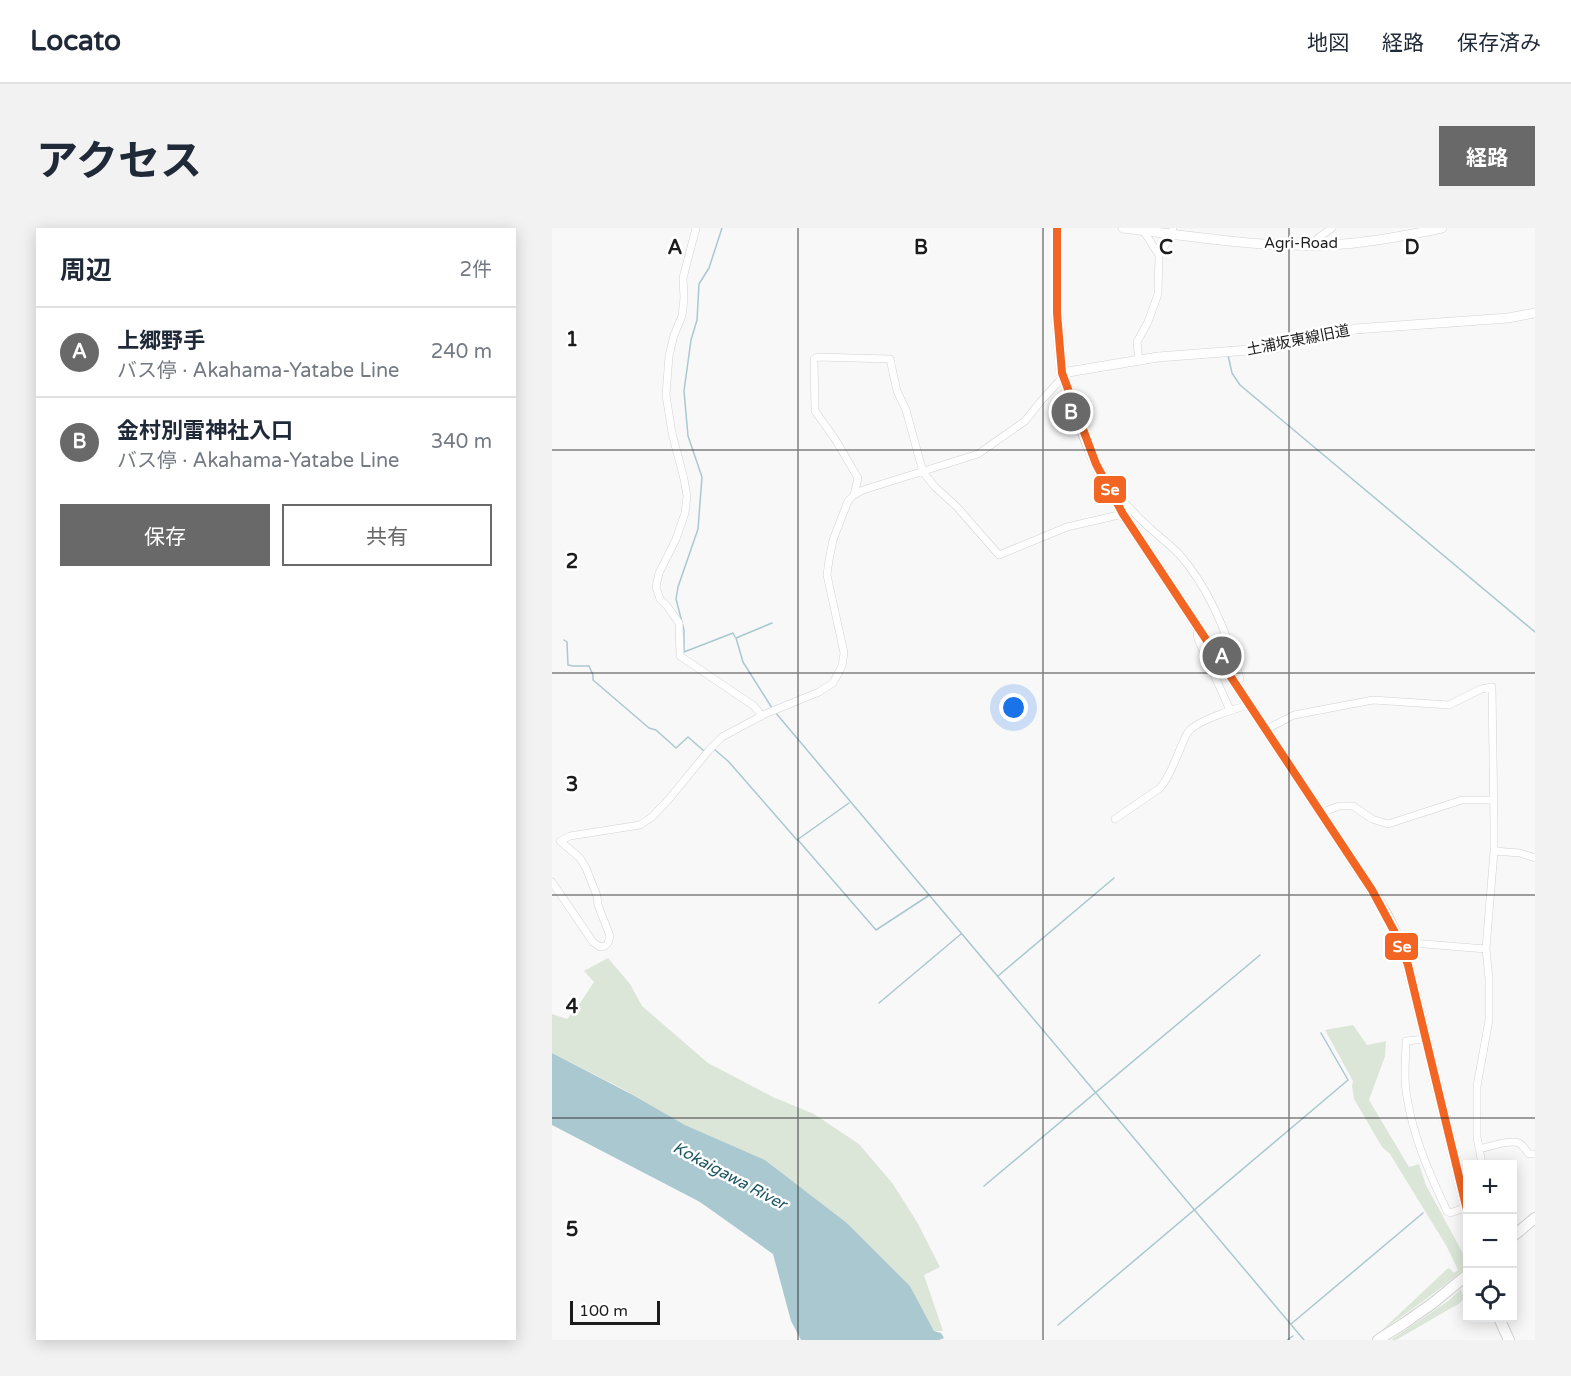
<!DOCTYPE html>
<html lang="ja">
<meta charset="utf-8">
<style>
:root{--surface:#fff;--page:#f2f2f3;--text:#1f2937;--muted:#747a83;--line:#e0e1e3;--accent:#69696a}
body{margin:0;font-family:"Varela Round","Noto Sans JP",sans-serif;background:var(--page);color:var(--text)}
.controls{position:absolute;right:18px;bottom:18px;display:grid;overflow:hidden;border-radius:0px;box-shadow:0 3px 15px #0003}
.controls button{width:54px;height:54px;display:grid;place-items:center;padding:0;border:0;border-bottom:2px solid var(--line);background:var(--surface);color:var(--text);font:30px sans-serif}
.scale{position:absolute;left:18px;bottom:15px;width:90px;box-sizing:border-box;padding-left:6px;border:3px solid #1c1c1d;border-top:0;font-size:16px;line-height:21px;white-space:nowrap;color:#1c1c1d;-webkit-text-stroke:4px #fff;paint-order:stroke}
.you{position:absolute;left:462px;top:480px;width:21px;height:21px;margin:-15px;border:4px solid #fff;border-radius:50%;background:#1a73e8;box-shadow:0 0 0 9px #1a73e833}
.badge{display:grid;place-items:center;width:39px;height:39px;border-radius:50%;background:var(--accent);color:#fff;font-size:20px;font-weight:700}
.pin{position:absolute;translate:-50% -50%;border:3px solid #fff;box-shadow:0 2px 6px #0006}
.list{margin:0;padding:0;list-style:none}
h2{display:flex;justify-content:space-between;align-items:center;height:78px;margin:0;padding:0 24px;font-size:26px}
h2 small{font-size:20px;font-weight:400;color:var(--muted)}
.list li{display:grid;grid-template-columns:39px 1fr auto;gap:18px;align-items:center;box-sizing:border-box;height:90px;padding:0 24px;border-top:2px solid var(--line)}
.list b{display:block;font-size:22px;white-space:nowrap}
.list p{margin:0;font-size:20px;white-space:nowrap;color:var(--muted)}
.list em{font-size:20px;font-style:normal;color:var(--muted)}
.actions{display:flex;gap:12px;padding:18px 24px}
.actions a{flex:1;padding:14px 0;border:2px solid var(--accent);border-radius:0px;text-align:center;font-size:21px;color:var(--accent)}
.actions .main{background:var(--accent);color:#fff}
.icon{flex:none;width:33px;height:33px;fill:none;stroke:currentColor;stroke-width:2;stroke-linecap:round;stroke-linejoin:round}
.map{position:relative;flex:none;width:983px;height:1112px;overflow:hidden;border-radius:0px}
header{display:flex;align-items:center;gap:36px;box-sizing:border-box;height:84px;padding:0 30px;background:var(--surface);border-bottom:2px solid var(--line)}
header strong{font-size:28px}
nav{display:flex;gap:33px;margin-inline-start:auto;font-size:21px}
.intro{display:flex;align-items:center;justify-content:space-between;box-sizing:border-box;height:144px;padding:0 36px}
h1{margin:0;font-size:42px}
.button{padding:15px 27px;border-radius:0px;background:var(--accent);color:#fff;font-size:21px;font-weight:700}
main{display:flex;gap:36px;padding:0 36px}
aside{flex:1;background:var(--surface);border-radius:0px;box-shadow:0 3px 15px #0003}
.map>svg:first-child{display:block}
.green{fill:#dce6d8}
.water{fill:#aac8cf}
.lines{fill:none;stroke-linecap:round;stroke-linejoin:round}
.stream{stroke:#aac8cf;stroke-width:1.5}
.minor-casing{stroke:#d2d2d2;stroke-width:8}
.tertiary-casing{stroke:#d2d2d2;stroke-width:10}
.secondary-casing{stroke:#d2d2d2;stroke-width:12}
.minor{stroke:#fefefe;stroke-width:7}
.tertiary{stroke:#fefefe;stroke-width:9}
.secondary{stroke:#fefefe;stroke-width:10}
.bus-1-casing{stroke:#fff;stroke-width:12}
.bus-1{stroke:#f26522;stroke-width:8}
.grid{fill:none;stroke:#1c1c1d;stroke-width:1.5;stroke-opacity:0.55}
.labels{text-anchor:middle;stroke-width:5;stroke-linejoin:round;paint-order:stroke}
.street-label{font-size:15px;fill:#1c1c1d;stroke:#fff}
.water-label{font-size:16px;font-style:italic;fill:#1c5764;stroke:#fff}
.grid-label{font-size:20px;text-anchor:middle;font-weight:bold;fill:#1c1c1d;stroke:#fff;stroke-width:5;stroke-linejoin:round;paint-order:stroke}
.line-badge{stroke:#fff;stroke-width:2}
.badge-label{font-size:16px;text-anchor:middle;font-weight:bold;fill:#fff}
</style>
<header>
<strong>Locato</strong>
<nav><a>地図</a><a>経路</a><a>保存済み</a></nav>
</header>
<div class="intro"><h1>アクセス</h1><a class="button">経路</a></div>
<main>
<aside>
<h2>周辺<small>2件</small></h2>
<ul class="list">
<li><span class="badge">A</span><div><b>上郷野手</b><p>バス停 · Akahama-Yatabe Line</p></div><em>240 m</em></li>
<li><span class="badge">B</span><div><b>金村別雷神社入口</b><p>バス停 · Akahama-Yatabe Line</p></div><em>340 m</em></li>
</ul>
<div class="actions"><a class="main">保存</a><a>共有</a></div>
</aside>
<div class="map">
<svg width="983" height="1112" viewBox="0 0 983 1112">
<rect width="100%" height="100%" fill="#f8f8f8"/>
<path class="green" d="M 56,730 L 78,756 L 90,778 L 156,835 L 221,869 L 262,886 L 307,916 L 341,956 L 365,994 L 388,1039 L 372,1047 L 391,1103 L 382,1103 L 358,1058 L 295,995 L 213,932 L 133,897 L 71,861 L 0,825 L 0,786 L 15,791 L 28,775 L 42,754 L 32,743 Z
M 801,797 L 815,817 L 834,813 L 833,828 L 817,872 L 857,939 L 867,936 L 874,957 L 914,1031 L 913,1040 C 886,1064 857,1083 828,1104 L 895,1041 L 897,1040 L 902,1045 L 906,1042 L 895,1019 L 838,926 L 830,919 L 802,871 L 800,858 L 801,853 L 773,802 Z
M 909,1061 L 912,1070 L 908,1075 L 844,1112 L 839,1112 L 896,1073 Z"/>
<path class="water" d="M 0,825 L 81,867 L 133,897 L 213,932 L 295,995 L 358,1058 L 382,1103 L 389,1105 L 392,1110 L 387,1112 L 249,1112 L 239,1093 L 221,1026 L 148,974 L 0,897 Z"/>
<g class="lines">
<path class="stream" d="M 170,0 L 157,40 L 147,56 L 145,92 L 139,112 L 132,163 L 136,208 L 150,249 L 146,301 L 126,359 L 124,371 L 132,402 L 132,424 L 181,405 L 183,409
M 676,127 L 680,145 L 688,157 L 983,404
M 220,395 L 184,410 L 191,434 L 220,480
M 12,412 L 15,414 L 16,437 L 21,438 L 37,438 L 41,447 L 41,452 L 97,500 L 104,502 L 124,520 L 136,509 L 152,523 L 154,521
M 223,484 L 752,1112
M 162,521 L 177,534 L 245,612 L 297,575
M 246,612 L 324,702 L 376,668
M 446,748 L 562,650
M 327,775 L 409,706
M 432,958 L 708,727
M 739,1096 L 871,985
M 506,1097 L 796,852 L 769,805
M 735,1112 L 741,1108"/>
<defs>
<path id="minor" d="M 144,0 L 131,50 L 132,70 L 130,88 L 122,107 L 117,128 L 114,167 L 120,205 L 132,251 L 135,268 L 133,285 L 124,311 L 107,345 L 104,359 L 108,371 L 115,378 L 127,395 L 128,428 L 202,478 L 210,488
M 591,2 L 607,27
M 766,10 L 780,0
M 587,133 L 585,114 L 596,94 L 606,66 L 607,27 L 620,6 L 621,0
M 302,267 L 306,250 L 283,211 L 263,183 L 262,131 L 266,129 L 338,131 L 345,163 L 354,182 L 371,244 L 383,259 L 405,279 L 447,327 L 515,299 L 571,286
M 563,272 L 569,271 C 579,281 588,292 599,301 C 608,309 618,317 627,326 C 658,361 676,407 688,451 L 684,457
M 647,401 L 645,406 L 646,411 L 678,482
M 713,502 L 742,487 L 821,472 L 897,477 L 929,461 L 940,459 L 942,596 L 942,623 L 934,721 L 937,751 L 937,792 L 925,858 L 925,909 L 930,936
M 769,585 L 787,578 L 801,578 L 820,591 L 836,596 L 910,572 L 942,572
M 563,591 L 608,560 C 618,548 620,539 626,526 C 629,519 632,511 636,504 C 646,492 682,481 697,477
M 942,623 L 968,625 L 983,630
M 0,654 L 41,714 L 48,719 L 53,718 L 56,715 L 58,708 L 46,677 L 45,668 L 34,640 L 28,630 L 8,613 L 18,608 L 88,597 L 100,589 L 117,571 L 158,521 L 170,509 L 213,486 L 267,464 L 281,455 L 290,438 L 292,425 L 275,347 L 277,332 L 281,312 L 296,273 L 302,267 L 311,262 L 426,226 L 473,193 L 489,173 L 511,149
M 848,714 L 934,721
M 874,811 L 854,813 C 854,831 851,851 855,869 C 861,909 878,947 895,983 L 898,985 L 915,979
M 927,921 C 937,919 958,911 967,915 C 972,918 974,923 977,926 L 983,926"/>
<path id="tertiary" d="M 571,0 C 639,8 708,20 777,17 C 815,15 853,8 890,0
M 510,145 L 606,129 L 723,120 L 803,101 L 956,90 L 983,85"/>
<path id="secondary" d="M 505,0 L 505,85 L 510,145 L 532,207 L 544,236 L 571,286 L 820,662 L 834,686 L 848,714 L 856,737 L 915,982
M 960,1009 L 983,990
M 947,1090 L 957,1112
M 826,1112 L 851,1096 L 881,1075 L 915,1047"/>
</defs>
<use href="#minor" class="minor-casing"/>
<use href="#tertiary" class="tertiary-casing"/>
<use href="#secondary" class="secondary-casing"/>
<use href="#minor" class="minor"/>
<use href="#tertiary" class="tertiary"/>
<use href="#secondary" class="secondary"/>
<defs>
<path id="bus-1" d="M 505,0 L 505,85 L 510,145 L 544,236 L 571,286 L 820,662 L 848,714 L 856,737 L 915,982"/>
</defs>
<use href="#bus-1" class="bus-1-casing"/>
<use href="#bus-1" class="bus-1"/>
</g>
<path class="grid" d="M 246,0 L 246,1112M 491,0 L 491,1112M 737,0 L 737,1112M 0,222 L 983,222M 0,445 L 983,445M 0,667 L 983,667M 0,890 L 983,890"/>
<g class="labels">
<g class="street-label">
<text x="749" y="20">Agri-Road</text>
<text transform="translate(746 112) rotate(-11)" y="5">土浦坂東線旧道</text>
</g>
<g class="water-label">
<text transform="translate(178 947) rotate(28)" y="6">Kokaigawa River</text>
</g>
</g>
<g class="grid-label">
<text x="123" y="26">A</text>
<text x="369" y="26">B</text>
<text x="614" y="26">C</text>
<text x="860" y="26">D</text>
<text x="20" y="118">1</text>
<text x="20" y="340">2</text>
<text x="20" y="563">3</text>
<text x="20" y="785">4</text>
<text x="20" y="1008">5</text>
</g>
<g class="line-badge">
<rect x="541" y="247" width="34" height="29" rx="6" fill="#f26522"/>
<rect x="832" y="704" width="35" height="29" rx="6" fill="#f26522"/>
</g>
<g class="badge-label">
<text x="558" y="267">Se</text>
<text x="850" y="724">Se</text>
</g>
</svg>
<div class="controls">
<button>+</button>
<button>−</button>
<button><svg class="icon" aria-label="locate" viewBox="0 0 24 24"><circle cx="12" cy="12" r="6"/><path d="M12 2v4M12 18v4M2 12h4M18 12h4"/></svg></button>
</div>
<div class="scale">100 m</div>
<div class="you"></div>
<div class="pin badge" style="left:670px;top:428px">A</div>
<div class="pin badge" style="left:519px;top:184px">B</div>
</div>
</main>
